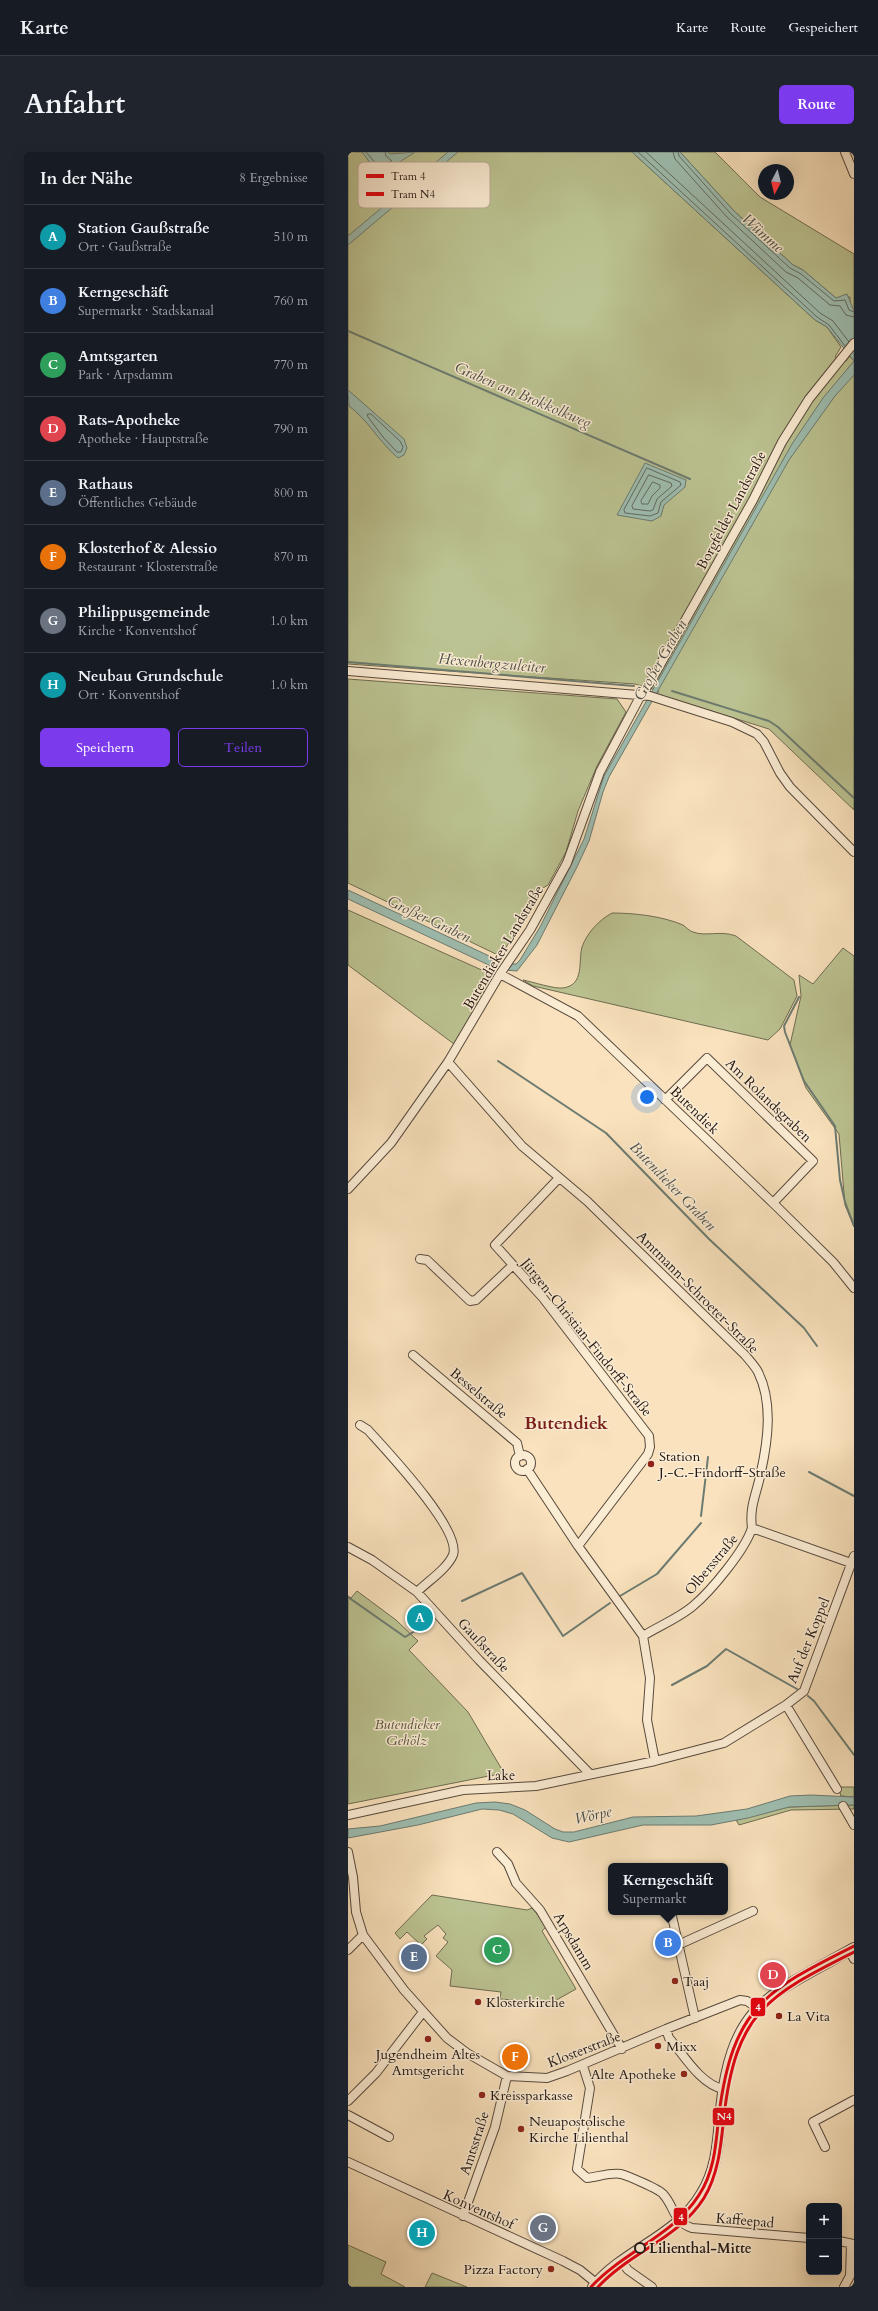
<!DOCTYPE html>
<html lang="de">
<meta charset="utf-8">
<style>
:root{--surface:#171b24;--page:#20242c;--text:#f1f3f6;--muted:#9ea1a6;--line:#363941;--accent:#7c3aed}
body{margin:0;font-family:Cardo,serif;background:var(--page);color:var(--text)}
.controls{position:absolute;right:12px;bottom:12px;display:grid;overflow:hidden;border-radius:6px;box-shadow:0 4px 16px #0002}
.controls button{width:36px;height:36px;display:grid;place-items:center;padding:0;border:0;border-bottom:1px solid var(--line);background:var(--surface);color:var(--text);font:20px sans-serif}
.compass{position:absolute;left:410px;top:12px;width:36px;height:36px;border-radius:50%;background:var(--surface);box-shadow:0 4px 16px #0002;rotate:187deg}
.you{position:absolute;left:299px;top:945px;width:14px;height:14px;margin:-10px;border:3px solid #fff;border-radius:50%;background:#1a73e8;box-shadow:0 0 0 6px #1a73e833}
.badge{display:grid;place-items:center;width:26px;height:26px;border-radius:50%;background:var(--accent);color:#fff;font-size:13px;font-weight:700}
.pin{position:absolute;translate:-50% -50%;border:2px solid #fff;box-shadow:0 1px 4px #0006}
.popup{position:absolute;left:260px;top:1711px;width:120px;height:52px;box-sizing:border-box;display:grid;place-content:center;border-radius:6px;background:var(--surface);filter:drop-shadow(0 1px 3px #0005);font-size:13px;white-space:nowrap;color:var(--muted)}
.popup b{font-size:15px;color:var(--text)}
.popup::after{content:'';position:absolute;left:50%;top:100%;margin-left:-8px;border:8px solid transparent;border-top-color:var(--surface)}
.list{margin:0;padding:0;list-style:none}
h2{display:flex;justify-content:space-between;align-items:center;height:52px;margin:0;padding:0 16px;font-size:17px}
h2 small{font-size:13px;font-weight:400;color:var(--muted)}
.list li{display:grid;grid-template-columns:26px 1fr auto;gap:12px;align-items:center;box-sizing:border-box;height:64px;padding:0 16px;border-top:1px solid var(--line)}
.list b{display:block;font-size:15px;white-space:nowrap}
.list p{margin:0;font-size:13px;white-space:nowrap;color:var(--muted)}
.list em{font-size:13px;font-style:normal;color:var(--muted)}
.actions{display:flex;gap:8px;padding:12px 16px}
.actions a{flex:1;padding:9px 0;border:1px solid var(--accent);border-radius:6px;text-align:center;font-size:14px;color:var(--accent)}
.actions .main{background:var(--accent);color:#fff}
.map{position:relative;flex:none;width:506px;height:2135px;overflow:hidden;border-radius:6px}
header{display:flex;align-items:center;gap:24px;box-sizing:border-box;height:56px;padding:0 20px;background:var(--surface);border-bottom:1px solid var(--line)}
header strong{font-size:19px}
nav{display:flex;gap:22px;margin-inline-start:auto;font-size:14px}
.intro{display:flex;align-items:center;justify-content:space-between;box-sizing:border-box;height:96px;padding:0 24px}
h1{margin:0;font-size:28px}
.button{padding:10px 18px;border-radius:6px;background:var(--accent);color:#fff;font-size:14px;font-weight:700}
main{display:flex;gap:24px;padding:0 24px}
aside{flex:1;background:var(--surface);border-radius:6px;box-shadow:0 4px 16px #0002}
.map>svg:first-child{display:block}
.green{fill:#bcc392;stroke:#6e6c52}
.water{fill:#9ebeb1;stroke:#6c7b71}
.lines{fill:none;stroke-linecap:round;stroke-linejoin:round}
.shore{stroke:#606a62;stroke-width:1}
.stream{stroke:#6c7b71;stroke-width:2}
.minor-casing{stroke:#57493d;stroke-width:10}
.tertiary-casing{stroke:#57493d;stroke-width:12}
.minor{stroke:#fbecd4;stroke-width:8}
.tertiary{stroke:#fbecd4;stroke-width:10}
.tram-1-casing{stroke:#fbecd4;stroke-width:6}
.tram-2-casing{stroke:#fbecd4;stroke-width:6}
.tram-1{stroke:#e30613;stroke-width:3}
.tram-2{stroke:#e30613;stroke-width:3}
.poi-dot{fill:#8f2418;stroke:#fbecd4;stroke-width:1.5}
.stop-dot{fill:#fbecd4;stroke:#211612;stroke-width:2}
.labels{text-anchor:middle;stroke-width:3;stroke-linejoin:round;paint-order:stroke}
.street-label{font-size:14px;fill:#211612;stroke:#fbecd4}
.poi-label{font-size:14px;fill:#211612;stroke:#fbecd4;text-anchor:start}
.park-label{font-size:14px;font-style:italic;fill:#57533f;stroke:#fbecd4}
.stop-label{font-size:14px;font-weight:bold;fill:#211612;stroke:#fbecd4;text-anchor:start}
.water-label{font-size:15px;font-style:italic;fill:#4d514a;stroke:#fbecd4}
.district-label{font-size:18px;font-weight:bold;fill:#7a1f14;stroke:#fbecd4}
.key{fill:#fbecd4;stroke:#baac9a;stroke-width:1}
.key-label{font-size:11px;fill:#211612}
.line-badge{stroke:#fbecd4;stroke-width:1.5}
.badge-label{font-size:11px;text-anchor:middle;font-weight:bold;fill:#fff}
</style>
<header>
<strong>Karte</strong>
<nav><a>Karte</a><a>Route</a><a>Gespeichert</a></nav>
</header>
<div class="intro"><h1>Anfahrt</h1><a class="button">Route</a></div>
<main>
<aside>
<h2>In der Nähe<small>8 Ergebnisse</small></h2>
<ul class="list">
<li><span class="badge" style="background:#0f9aa8">A</span><div><b>Station Gaußstraße</b><p>Ort · Gaußstraße</p></div><em>510 m</em></li>
<li><span class="badge" style="background:#3f7fe0">B</span><div><b>Kerngeschäft</b><p>Supermarkt · Stadskanaal</p></div><em>760 m</em></li>
<li><span class="badge" style="background:#2e9e5b">C</span><div><b>Amtsgarten</b><p>Park · Arpsdamm</p></div><em>770 m</em></li>
<li><span class="badge" style="background:#e0444e">D</span><div><b>Rats-Apotheke</b><p>Apotheke · Hauptstraße</p></div><em>790 m</em></li>
<li><span class="badge" style="background:#5c6f8a">E</span><div><b>Rathaus</b><p>Öffentliches Gebäude</p></div><em>800 m</em></li>
<li><span class="badge" style="background:#e8710a">F</span><div><b>Klosterhof &amp; Alessio</b><p>Restaurant · Klosterstraße</p></div><em>870 m</em></li>
<li><span class="badge" style="background:#6b7280">G</span><div><b>Philippusgemeinde</b><p>Kirche · Konventshof</p></div><em>1.0 km</em></li>
<li><span class="badge" style="background:#0f9aa8">H</span><div><b>Neubau Grundschule</b><p>Ort · Konventshof</p></div><em>1.0 km</em></li>
</ul>
<div class="actions"><a class="main">Speichern</a><a>Teilen</a></div>
</aside>
<div class="map">
<svg width="506" height="2135" viewBox="0 0 506 2135">
<rect width="100%" height="100%" fill="#f9e2bd"/>
<filter id="stains"><feTurbulence type="fractalNoise" baseFrequency=".005" numOctaves="4"/><feColorMatrix values="0 0 0 0 .2 0 0 0 0 .09 0 0 0 0 .02 0 0 0 .5 -.17"/></filter>
<radialGradient id="worn" r=".72"><stop offset=".6" stop-color="#630" stop-opacity="0"/><stop offset="1" stop-color="#630" stop-opacity=".3"/></radialGradient>
<path class="green" d="M 0,0 L 284,0 L 467,168 L 479,175 L 493,195 L 487,205 L 498,209 L 502,204 L 506,209 L 506,658 L 421,577 L 309,542 L 311,539 L 287,532 L 0,512 Z
M 332,0 L 367,0 L 412,45 L 506,102 L 506,159 L 502,152 L 502,145 L 488,146 L 455,118 L 445,113 L 386,59 Z
M 0,527 L 269,547 L 278,560 L 249,614 L 230,659 L 218,700 L 200,733 L 190,739 L 171,776 L 152,804 L 0,731 Z
M 0,758 L 147,824 L 106,892 L 0,813 Z
M 264,761 C 286,761 314,764 335,773 C 338,775 341,779 345,780 C 358,785 372,778 388,784 L 446,828 L 449,844 L 432,877 L 420,888 L 185,834 L 175,828 C 185,830 206,837 215,836 C 237,833 230,809 234,795 C 239,781 251,768 264,761 Z
M 495,796 L 506,804 L 506,1075 L 497,1053 L 491,982 L 458,936 L 442,893 L 453,844 L 451,823 L 465,832 Z
M 9,1439 L 48,1468 L 70,1489 L 61,1498 L 120,1560 L 156,1621 L 0,1652 L 0,1444 L 3,1446 Z
M 490,1635 L 506,1635 L 506,1645 L 493,1644 Z
M 506,1653 L 506,1657 L 443,1658 L 391,1673 L 388,1668 L 441,1655 Z
M 84,1743 L 179,1758 L 184,1756 L 199,1774 L 194,1779 L 228,1837 L 203,1851 L 152,1847 L 153,1840 L 102,1834 L 104,1818 L 88,1804 L 100,1790 L 95,1786 L 98,1782 L 90,1773 L 76,1784 L 79,1787 L 73,1793 L 59,1780 L 52,1787 L 47,1781 Z
M 0,2093 L 38,2110 L 33,2122 L 57,2135 L 0,2135 Z
M 84,2121 L 119,2135 L 77,2135 Z"/>
<path class="water" d="M 14,0 L 40,0 L 42,2 L 67,0 L 44,15 L 28,19 Z
M 100,0 L 110,0 L 0,93 L 0,84 Z
M 284,0 L 332,0 L 386,59 L 445,113 L 455,118 L 488,146 L 499,142 L 506,159 L 506,209 L 479,175 L 467,168 Z
M 506,209 L 506,223 L 487,244 L 441,308 L 261,625 L 255,640 L 241,689 L 229,715 L 189,793 L 169,819 L 157,818 L 161,812 L 168,812 L 172,808 L 192,775 L 236,687 L 256,624 L 444,292 L 475,246 Z
M 0,238 L 56,287 L 59,296 L 56,303 L 50,306 C 31,290 20,268 1,254 Z
M 297,311 L 338,328 L 337,335 L 316,353 L 313,364 L 304,369 L 269,363 Z
M 0,738 L 152,809 L 147,816 L 0,747 Z
M 463,1643 L 506,1645 L 506,1653 L 441,1655 L 400,1666 L 363,1673 L 295,1673 L 221,1690 L 204,1686 L 165,1662 L 151,1658 L 134,1657 L 70,1673 L 0,1686 L 0,1677 L 32,1674 L 128,1651 L 147,1650 L 162,1652 L 177,1658 L 207,1677 L 215,1680 L 226,1680 L 285,1665 L 348,1664 L 399,1657 L 442,1644 Z"/>
<g class="lines">
<path class="shore" d="M 18,0 L 30,14 L 44,9 L 38,4 L 37,0
M 290,0 L 469,165 L 481,173 L 497,194
M 298,0 L 472,161 L 485,169 L 501,190
M 325,0 L 327,7 L 379,65 L 438,120 L 450,126 L 482,153 L 492,154 L 498,163 L 506,165
M 330,0 L 331,4 L 383,62 L 442,116 L 453,122 L 486,149 L 497,148 L 501,158 L 506,160
M 20,262 L 23,262 L 52,289 L 55,295 L 53,300 L 49,300 L 35,285 L 20,265 Z
M 299,316 L 332,330 L 333,333 L 313,350 L 310,361 L 302,364 L 277,361 L 276,358 Z
M 301,323 L 323,331 L 324,334 L 309,347 L 305,358 L 302,359 L 285,357 L 284,354 Z
M 305,330 L 312,333 L 312,336 L 304,344 L 300,352 L 294,352 L 293,349 Z"/>
<path class="stream" d="M 0,179 L 342,327
M 0,510 L 286,534
M 324,539 L 421,569 L 430,575 L 506,646
M 451,845 L 436,874 L 437,880 L 456,929 L 487,974 L 492,1028 L 497,1050 L 506,1074
M 150,909 L 258,981 L 361,1087 L 456,1176 L 469,1194
M 461,1320 L 506,1344
M 353,1364 L 360,1305
M 272,1444 L 309,1422 L 353,1371
M 0,1445 L 57,1485 L 67,1479
M 114,1449 L 174,1421 L 215,1484 L 262,1451
M 324,1533 L 359,1514 L 378,1497 L 449,1537
M 460,1544 L 466,1549 L 506,1603"/>
<defs>
<path id="minor" d="M 497,0 L 506,22
M 0,519 L 302,544 L 384,570 L 409,582 L 416,590 L 432,621 L 442,635 L 506,700
M 152,822 L 230,864 L 425,1051 L 485,1110 L 506,1136
M 100,910 L 174,994 L 239,1049 L 397,1203 C 401,1208 407,1214 410,1220 C 425,1250 420,1288 413,1320 C 409,1341 401,1354 404,1376 L 503,1411
M 317,948 L 359,906 L 465,1009 L 425,1051
M 211,1026 L 147,1093 L 195,1146 L 301,1284 L 302,1295 L 300,1302 L 230,1394 L 295,1484 L 302,1526 L 299,1568 L 307,1609
M 0,1037 L 43,991 L 100,910 L 152,822 L 182,778 L 219,711 L 252,620 L 293,543 L 303,529 L 405,348 L 434,290 L 461,247 L 506,191
M 72,1107 L 79,1108 L 122,1149 L 128,1148 L 165,1113
M 65,1203 L 169,1291 L 172,1304
M 12,1273 L 20,1278 C 38,1298 114,1378 105,1403 C 99,1417 80,1429 69,1440
M167 1311a8 8 0 1 1 16 0a8 8 0 1 1-16 0Z
M 179,1317 L 230,1394
M 0,1395 L 24,1408 L 69,1440 L 131,1508 L 242,1622
M 295,1484 C 311,1474 331,1466 345,1454 C 363,1439 397,1398 404,1376
M 438,1553 L 489,1637
M 495,1654 L 506,1673
M 0,1663 L 115,1638 L 188,1634 L 307,1609 L 376,1591 L 438,1553 L 456,1539 L 506,1404
M 0,1700 L 5,1725 L 8,1760 L 15,1783 L 56,1838 L 99,1886 L 119,1901 L 159,1924 L 199,1926 L 219,1919 L 318,1877 L 392,1848 L 399,1849 L 409,1856
M 149,1700 L 160,1712 L 168,1731 L 192,1758 L 274,1897
M 323,1760 L 347,1866
M 330,1793 L 405,1759
M 0,1798 L 15,1783
M 501,1799 L 506,1807
M 318,1877 L 321,1886 C 336,1903 352,1932 375,1937
M 235,1914 L 242,1936 L 229,2017 L 239,2026 C 249,2025 263,2020 273,2022 C 280,2024 311,2037 315,2042 C 327,2055 324,2069 344,2076 L 461,2086
M 0,1949 L 28,1921 L 75,1860
M 0,1963 L 41,1985
M 477,1995 L 465,1970 L 506,1948
M 0,2010 L 215,2109 L 232,2118 L 248,2131
M 115,2064 L 147,1975 L 159,1924
M 491,2089 L 506,2092
M 273,2109 L 280,2118 L 304,2135
M 496,2135 L 502,2124 L 503,2092"/>
<path id="tertiary" d="M 245,2135 C 276,2097 329,2085 354,2041 C 370,2015 370,1986 373,1957 C 384,1851 422,1843 506,1796"/>
</defs>
<use href="#minor" class="minor-casing"/>
<use href="#tertiary" class="tertiary-casing"/>
<use href="#minor" class="minor"/>
<use href="#tertiary" class="tertiary"/>
<defs>
<path id="tram-1" d="M 243,2135 C 275,2100 325,2084 351,2043 C 367,2019 368,1990 371,1962 C 385,1856 416,1839 506,1794"/>
<path id="tram-2" d="M 250,2135 C 281,2101 331,2086 356,2046 C 371,2021 373,1992 376,1964 C 388,1861 418,1844 506,1800"/>
</defs>
<use href="#tram-1" class="tram-1-casing"/>
<use href="#tram-2" class="tram-2-casing"/>
<use href="#tram-1" class="tram-1"/>
<use href="#tram-2" class="tram-2"/>
</g>
<g class="poi-dot">
<circle cx="303" cy="1312" r="4"/>
<circle cx="327" cy="1829" r="4"/>
<circle cx="130" cy="1850" r="4"/>
<circle cx="431" cy="1864" r="4"/>
<circle cx="80" cy="1887" r="4"/>
<circle cx="310" cy="1894" r="4"/>
<circle cx="336" cy="1922" r="4"/>
<circle cx="134" cy="1943" r="4"/>
<circle cx="173" cy="1977" r="4"/>
<circle cx="203" cy="2117" r="4"/>
</g>
<circle class="stop-dot" cx="292" cy="2096" r="5"/>
<g class="labels">
<g class="street-label">
<text transform="translate(383 358) rotate(-62)" y="5">Borgfelder Landstraße</text>
<text transform="translate(155 795) rotate(-59)" y="5">Butendieker Landstraße</text>
<text transform="translate(421 948) rotate(44)" y="5">Am Rolandsgraben</text>
<text transform="translate(347 958) rotate(44)" y="5">Butendiek</text>
<text transform="translate(350 1140) rotate(45)" y="5">Amtmann-Schroeter-Straße</text>
<text transform="translate(239 1185) rotate(51)" y="5">Jürgen-Christian-Findorff-Straße</text>
<text transform="translate(131 1241) rotate(40)" y="5">Besselstraße</text>
<text transform="translate(363 1412) rotate(-50)" y="5">Olbersstraße</text>
<text transform="translate(460 1488) rotate(-68)" y="5">Auf der Koppel</text>
<text transform="translate(136 1493) rotate(47)" y="5">Gaußstraße</text>
<text transform="translate(153 1623) rotate(-1)" y="5">Lake</text>
<text transform="translate(226 1789) rotate(59)" y="5">Arpsdamm</text>
<text transform="translate(236 1897) rotate(-21)" y="5">Klosterstraße</text>
<text transform="translate(126 1991) rotate(-72)" y="5">Amtsstraße</text>
<text transform="translate(131 2057) rotate(24)" y="5">Konventshof</text>
<text transform="translate(397 2068) rotate(5)" y="5">Kaffeepad</text>
</g>
<g class="poi-label">
<text x="311" y="1309">Station<tspan x="311" dy="16">J.-C.-Findorff-Straße</tspan></text>
<text x="335" y="1834">Taaj</text>
<text x="138" y="1855">Klosterkirche</text>
<text x="439" y="1869">La Vita</text>
<text x="318" y="1899">Mixx</text>
<text x="80" y="1907" text-anchor="middle">Jugendheim Altes<tspan x="80" dy="16">Amtsgericht</tspan></text>
<text x="328" y="1927" text-anchor="end">Alte Apotheke</text>
<text x="142" y="1948">Kreissparkasse</text>
<text x="181" y="1974">Neuapostolische<tspan x="181" dy="16">Kirche Lilienthal</tspan></text>
<text x="195" y="2122" text-anchor="end">Pizza Factory</text>
</g>
<g class="park-label">
<text x="59" y="1577">Butendieker<tspan x="59" dy="16">Gehölz</tspan></text>
</g>
<g class="stop-label">
<text x="301" y="2101">Lilienthal-Mitte</text>
</g>
<g class="water-label">
<text transform="translate(415 81) rotate(42)" y="5">Wümme</text>
<text transform="translate(175 243) rotate(23)" y="5">Graben am Brokkolkweg</text>
<text transform="translate(312 508) rotate(-60)" y="5">Großer Graben</text>
<text transform="translate(144 511) rotate(5)" y="5">Hexenbergzuleiter</text>
<text transform="translate(81 767) rotate(25)" y="5">Großer Graben</text>
<text transform="translate(325 1034) rotate(46)" y="5">Butendieker Graben</text>
<text transform="translate(245 1663) rotate(-13)" y="5">Wörpe</text>
</g>
<g class="district-label">
<text x="218" y="1277">Butendiek</text>
</g>
</g>
<rect x="10" y="10" width="132" height="46" rx="6" class="key"/>
<rect x="18" y="22" width="18" height="4" fill="#e30613"/>
<rect x="18" y="40" width="18" height="4" fill="#e30613"/>
<g class="key-label">
<text x="43" y="28">Tram 4</text>
<text x="43" y="46">Tram N4</text>
</g>
<g class="line-badge">
<rect x="402" y="1845" width="16" height="20" rx="4" fill="#e30613"/>
<rect x="364" y="1955" width="23" height="19" rx="4" fill="#e30613"/>
<rect x="325" y="2055" width="15" height="19" rx="4" fill="#e30613"/>
</g>
<g class="badge-label">
<text x="410" y="1859">4</text>
<text x="376" y="1968">N4</text>
<text x="333" y="2069">4</text>
</g>
<rect width="100%" height="100%" filter="url(#stains)"/>
<rect width="100%" height="100%" fill="url(#worn)"/>
</svg>
<div class="controls">
<button>+</button>
<button>−</button>
</div>
<svg class="compass" viewBox="-18 -18 36 36"><path d="M0-13l5 13h-10z" fill="#e53935"/><path d="M0 13l5-13h-10z" fill="#9ea1a6"/></svg>
<div class="you"></div>
<div class="pin badge" style="left:72px;top:1466px;background:#0f9aa8">A</div>
<div class="pin badge" style="left:320px;top:1791px;background:#3f7fe0">B</div>
<div class="popup"><b>Kerngeschäft</b>Supermarkt</div>
<div class="pin badge" style="left:149px;top:1798px;background:#2e9e5b">C</div>
<div class="pin badge" style="left:425px;top:1823px;background:#e0444e">D</div>
<div class="pin badge" style="left:66px;top:1805px;background:#5c6f8a">E</div>
<div class="pin badge" style="left:167px;top:1905px;background:#e8710a">F</div>
<div class="pin badge" style="left:195px;top:2076px;background:#6b7280">G</div>
<div class="pin badge" style="left:74px;top:2081px;background:#0f9aa8">H</div>
</div>
</main>
